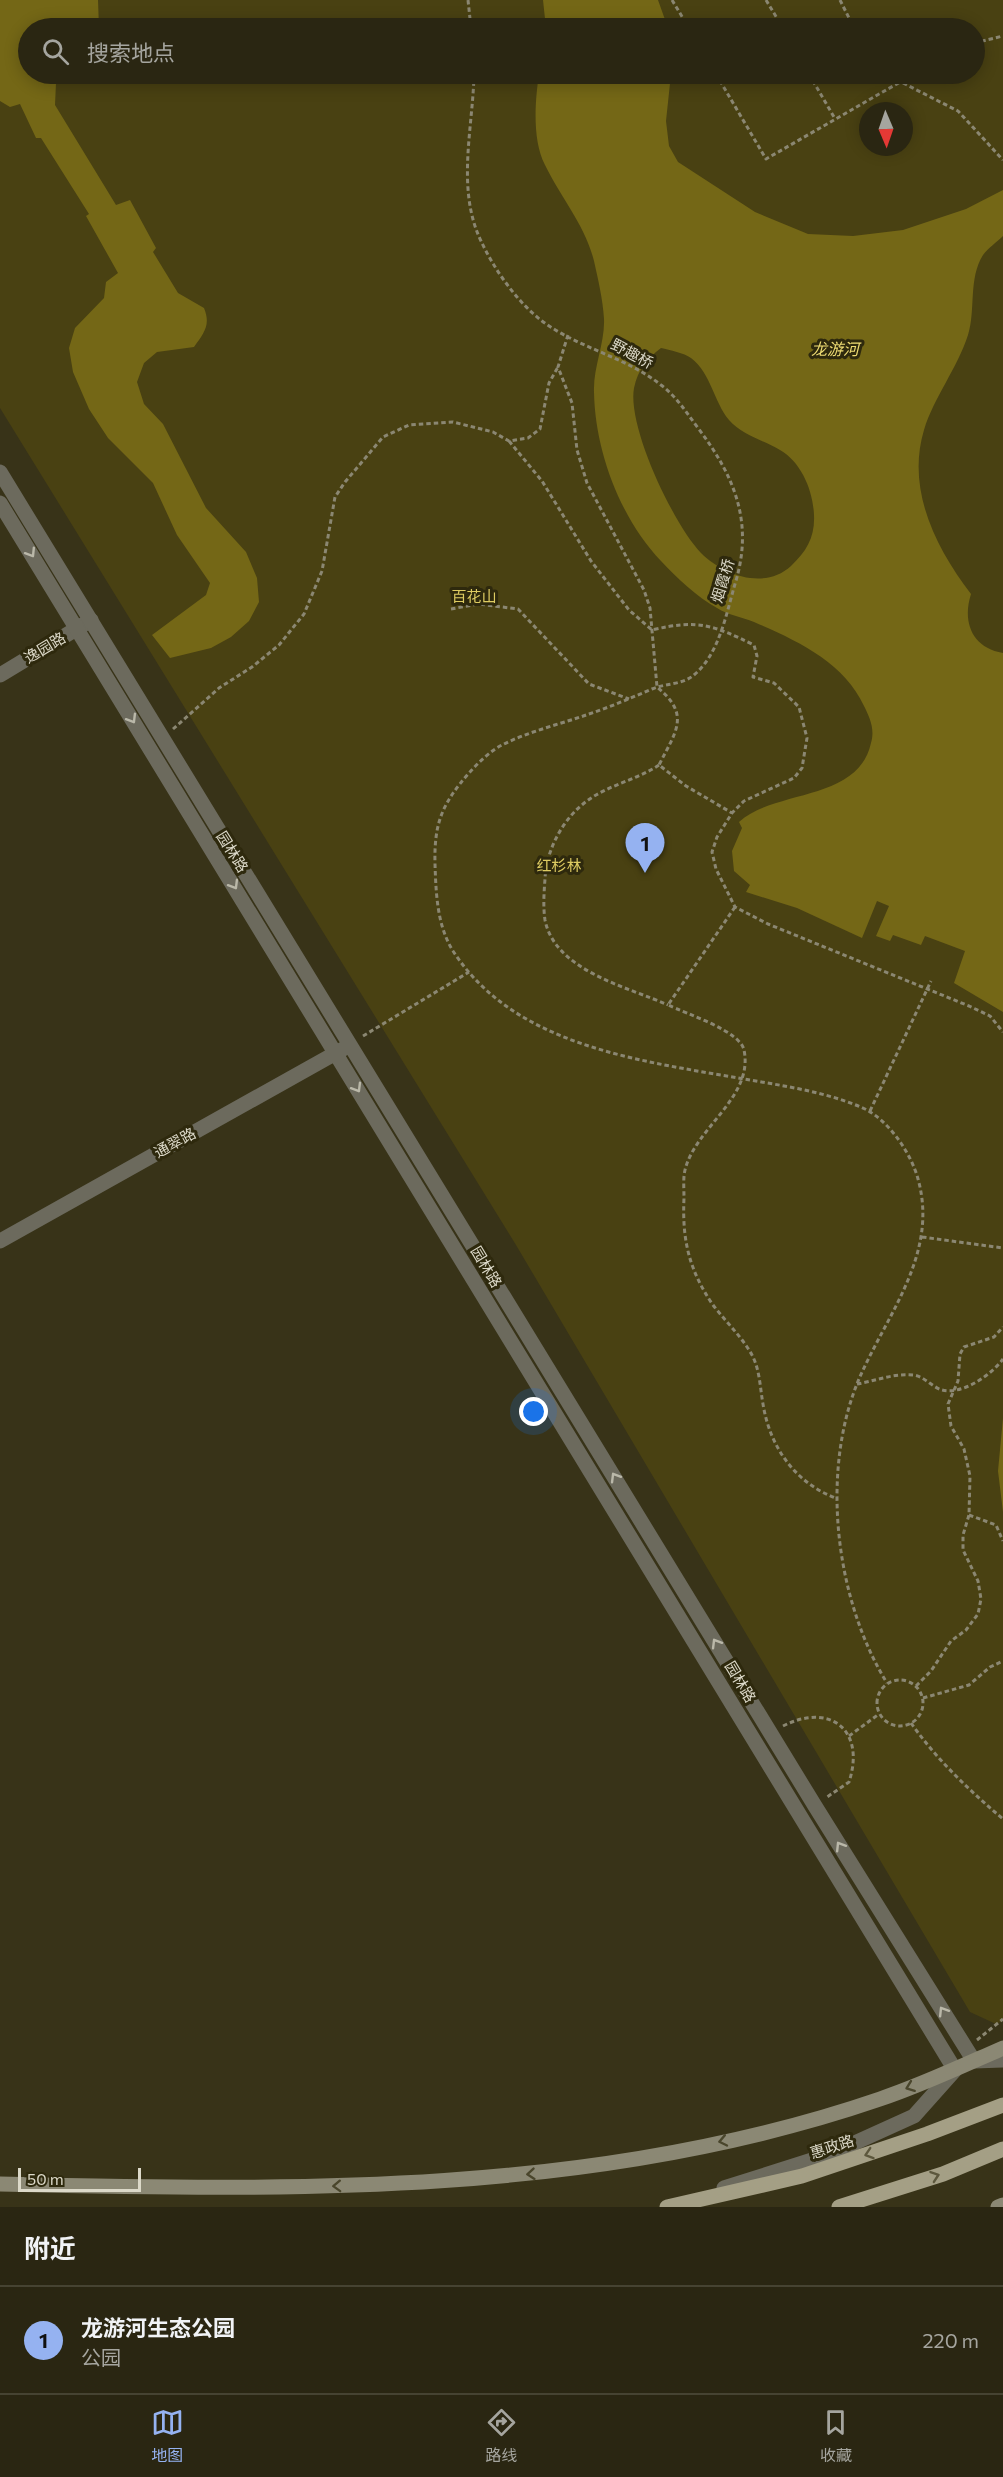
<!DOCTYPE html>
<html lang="zh">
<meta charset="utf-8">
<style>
:root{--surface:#2a2612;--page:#322e1b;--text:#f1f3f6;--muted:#a5a59f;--line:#464332;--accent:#95b2f1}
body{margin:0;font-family:Commissioner,"Noto Sans SC",sans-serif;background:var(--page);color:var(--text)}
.compass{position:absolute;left:859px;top:102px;width:54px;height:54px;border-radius:50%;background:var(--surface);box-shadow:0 3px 15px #0003;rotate:178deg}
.scale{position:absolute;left:18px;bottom:15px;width:123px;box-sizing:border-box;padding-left:6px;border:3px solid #dcd9c9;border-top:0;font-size:16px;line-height:21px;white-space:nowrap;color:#dcd9c9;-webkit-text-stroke:4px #2e290d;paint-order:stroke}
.you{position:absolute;left:534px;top:1412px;width:21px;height:21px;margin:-15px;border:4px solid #fff;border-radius:50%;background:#1a73e8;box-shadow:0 0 0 9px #1a73e833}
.badge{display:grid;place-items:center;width:39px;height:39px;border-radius:50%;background:var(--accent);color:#111;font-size:20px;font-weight:700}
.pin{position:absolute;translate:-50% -50px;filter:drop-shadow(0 2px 3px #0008)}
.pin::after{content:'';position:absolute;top:32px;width:21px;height:18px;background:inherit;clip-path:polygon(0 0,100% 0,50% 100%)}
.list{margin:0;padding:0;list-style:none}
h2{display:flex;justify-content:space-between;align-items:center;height:78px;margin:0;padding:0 24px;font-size:26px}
h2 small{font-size:20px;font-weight:400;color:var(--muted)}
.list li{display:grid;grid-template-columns:39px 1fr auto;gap:18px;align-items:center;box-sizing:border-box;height:108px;padding:0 24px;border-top:2px solid var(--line)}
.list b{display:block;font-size:22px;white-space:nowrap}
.list p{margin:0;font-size:20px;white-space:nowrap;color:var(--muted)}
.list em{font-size:20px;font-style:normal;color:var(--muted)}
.icon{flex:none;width:33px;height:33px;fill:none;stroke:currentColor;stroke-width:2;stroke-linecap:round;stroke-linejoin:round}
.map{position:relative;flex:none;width:1003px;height:2207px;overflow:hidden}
.search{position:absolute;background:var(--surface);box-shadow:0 3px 15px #0003;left:18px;right:18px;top:18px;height:66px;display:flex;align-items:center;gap:15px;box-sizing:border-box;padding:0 21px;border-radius:33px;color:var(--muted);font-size:22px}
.sheet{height:186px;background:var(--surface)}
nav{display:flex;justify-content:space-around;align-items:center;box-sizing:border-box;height:84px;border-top:2px solid var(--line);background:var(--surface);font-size:16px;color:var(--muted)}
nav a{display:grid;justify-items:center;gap:3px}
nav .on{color:var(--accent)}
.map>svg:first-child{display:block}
.green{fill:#494112;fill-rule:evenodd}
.water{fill:#746716;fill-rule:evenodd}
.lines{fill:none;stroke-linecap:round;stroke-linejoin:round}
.path{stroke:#8b8772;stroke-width:3;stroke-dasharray:4.5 3;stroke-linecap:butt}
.minor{stroke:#6c6a5d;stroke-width:15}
.tertiary{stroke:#6c6a5d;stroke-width:15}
.secondary{stroke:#8b8874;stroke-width:15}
.primary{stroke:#a49f85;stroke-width:15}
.oneway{stroke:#bab8a9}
.oneway2{stroke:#4a462c}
.oneway3{stroke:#5d583d}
.labels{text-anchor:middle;stroke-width:6;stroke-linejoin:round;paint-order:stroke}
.street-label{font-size:15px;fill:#dcd9c9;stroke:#2e290d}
.park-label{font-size:15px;fill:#decc62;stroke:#2e290d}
.water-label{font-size:16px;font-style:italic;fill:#eedc73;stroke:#2e290d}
</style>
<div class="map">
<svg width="1003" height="2207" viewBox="0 0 1003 2207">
<rect width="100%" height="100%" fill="#383318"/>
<path class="green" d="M 0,0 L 1003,0 L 1003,2021 L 996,2024 L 970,2012 L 516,1245 L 0,408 ZM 28,28 L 974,28 L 974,74 L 28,74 ZM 868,111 L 904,111 L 904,147 L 868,147 Z"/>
<path class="water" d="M 0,0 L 98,0 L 99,28 L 28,28 L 28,74 L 72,74 L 56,83 L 55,105 L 116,205 L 130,200 L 156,248 L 153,252 L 178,293 L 204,308 C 211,325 204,333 194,347 L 157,352 L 144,363 L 137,382 L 144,404 L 163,424 L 206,508 L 246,552 L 257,578 L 259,602 L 249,621 L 231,637 L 211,648 L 170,658 L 152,635 L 206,595 L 210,583 L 177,535 L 153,483 L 108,438 L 89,409 L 73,372 L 69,348 L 75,328 L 104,298 L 106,282 L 118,273 L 86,216 L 89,214 L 41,138 L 36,138 L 20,104 L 10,107 L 0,101 Z
M 543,0 L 658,0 L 668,28 L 546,28 Z
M 539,74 L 671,74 L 666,121 L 669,146 L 678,162 L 755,212 L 808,234 L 853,236 L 903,230 L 966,209 L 1003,190 L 1003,236 C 997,242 988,248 983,255 C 968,279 976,310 968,335 C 957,369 934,397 924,430 C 906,490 936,548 971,594 C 962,622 972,648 1003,653 L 1003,1012 L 954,983 L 965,951 L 925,936 L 921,945 L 893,935 L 890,941 L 876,936 L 889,906 L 877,901 L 862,938 L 797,908 L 746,892 L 750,885 L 734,871 L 732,851 L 742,828 L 739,822 C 775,789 858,802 871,743 C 875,729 870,718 864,706 C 844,662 796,640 754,622 C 742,617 728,615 717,608 C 697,597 677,578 661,561 C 620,518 595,451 594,392 C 593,367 605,343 604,319 C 603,300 598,279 594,261 C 585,225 561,198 545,165 C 532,140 535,101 539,74 ZM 661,348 C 670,350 684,353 691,358 C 711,373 714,402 729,420 C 742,435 763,440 780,450 C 801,462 813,490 814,515 C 815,537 807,551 791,566 C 765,590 724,576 701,553 C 674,525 627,427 634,388 C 638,369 647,359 661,348 Z
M 1003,1418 L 1003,1512 L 998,1471 Z"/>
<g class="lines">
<path class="path" d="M 468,0 L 471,28
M 672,0 L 689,28
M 766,0 L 783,28
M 840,0 L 854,28
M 974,43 L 1003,36
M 474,74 C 473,128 456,189 481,241 C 494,269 517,302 542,321 C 578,348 626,357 661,385 C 677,397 686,412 698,428 C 735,477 754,523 735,584 C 726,615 719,654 694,675 C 682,685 666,683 652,689 C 631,698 610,707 589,714 C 561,724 530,731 504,744 C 491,750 479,762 469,773 C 442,804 434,823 435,864 C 436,894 437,925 453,951 C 515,1047 642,1061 744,1079 C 784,1086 828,1092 865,1109 C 889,1121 911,1153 918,1179 C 939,1254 887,1314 859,1379 C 820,1471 835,1599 887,1683
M 716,74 L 766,159 L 914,74
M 809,74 L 834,117
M 891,74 L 901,82 L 958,111 L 1003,160
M 568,335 L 558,367 L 572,403 L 577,450 L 587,483 L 644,590 L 650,608 L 657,687 C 691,715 676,731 659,765 L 686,786 L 732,813
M 509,441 L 542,481 L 591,561 L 629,610 L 652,630 C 698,619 713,625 754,645 L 757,656 L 753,677 L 774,683 L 799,707 L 807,738 L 802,768 L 794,778 L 744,801 L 732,813 L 717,837 L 712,852 L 716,869 L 735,907 L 768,924 L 969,1006 L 990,1016 L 1003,1032
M 451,609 L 478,604 L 518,609 L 589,684 L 629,699
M 173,729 L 219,688 L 252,667 L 279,645 L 304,614 L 322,571 L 335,497 L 345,482 L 383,437 L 409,425 L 453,422 L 493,432 L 509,441 L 528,438 L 540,429 L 549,383 L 558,367
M 659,765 C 635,781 606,785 583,804 C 561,822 546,852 545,879 C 544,892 543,907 545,920 C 555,971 628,987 668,1005
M 735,907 L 668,1005 C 687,1014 740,1031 744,1050 C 754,1097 695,1128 685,1170 C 683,1178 684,1189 684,1198 C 682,1240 689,1270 713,1305 C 726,1322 742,1337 752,1355 C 760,1370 760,1388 763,1404 C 770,1448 796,1484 838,1499
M 363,1036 L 469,972
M 870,1111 L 931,981
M 922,1237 L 1003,1248
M 857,1384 C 875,1381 894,1373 913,1375 C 924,1376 932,1387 942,1390 C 963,1395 991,1375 1003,1359
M 969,1515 L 996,1525 L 1003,1541
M877 1703a23 23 0 1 1 46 0a23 23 0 1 1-46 0Z
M 916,1686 L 931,1671 L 951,1641 L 966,1630 L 978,1614 L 981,1599 L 978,1581 L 963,1550 L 963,1535 L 969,1515 L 970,1476 L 964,1449 L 951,1426 L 948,1404 L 958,1381 L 960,1354 L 964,1347 L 994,1337 L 1003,1327
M 923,1698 L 969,1685 L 990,1667 L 1003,1661
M 911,1723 C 937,1760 969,1790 1003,1819
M 783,1726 C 830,1702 866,1730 849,1782 L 827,1797
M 849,1736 L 879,1714
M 977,2040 L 1003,2019"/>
<path class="minor" d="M 0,675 L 91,620"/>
<path class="tertiary" d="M 0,472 L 815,1806 L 974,2061 L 1003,2060
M 0,503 L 955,2070 L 914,2116 L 828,2155 L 724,2188
M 0,1241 L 343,1049"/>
<path class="secondary" d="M 0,2184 C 295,2191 597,2196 880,2099 C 922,2085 962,2066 1003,2048
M 998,2207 L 1003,2205"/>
<path class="primary" d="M 667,2207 L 802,2176 L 927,2134 L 1003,2105
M 839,2207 L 943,2174 L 1003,2149"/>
</g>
<defs><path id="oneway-chevron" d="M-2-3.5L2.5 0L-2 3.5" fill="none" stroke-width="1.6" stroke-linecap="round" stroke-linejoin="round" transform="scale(1.5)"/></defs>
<g class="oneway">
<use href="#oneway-chevron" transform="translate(31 553) rotate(58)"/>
<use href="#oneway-chevron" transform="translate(132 719) rotate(59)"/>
<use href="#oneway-chevron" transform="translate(234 885) rotate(59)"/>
<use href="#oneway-chevron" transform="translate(357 1088) rotate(59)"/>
<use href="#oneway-chevron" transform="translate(615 1477) rotate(-121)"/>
<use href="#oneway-chevron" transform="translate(716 1643) rotate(-121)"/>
<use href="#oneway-chevron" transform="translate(840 1846) rotate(-122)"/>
<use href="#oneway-chevron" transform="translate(943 2011) rotate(-122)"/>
</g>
<g class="oneway2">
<use href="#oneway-chevron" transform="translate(910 2087) rotate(159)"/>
<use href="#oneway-chevron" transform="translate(723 2141) rotate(168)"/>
<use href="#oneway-chevron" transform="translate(531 2174) rotate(175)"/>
<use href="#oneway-chevron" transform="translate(337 2186) rotate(178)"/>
</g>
<g class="oneway3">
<use href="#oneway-chevron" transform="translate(869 2154) rotate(162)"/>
<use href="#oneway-chevron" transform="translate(935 2176) rotate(-19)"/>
</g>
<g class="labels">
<g class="street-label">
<text transform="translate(632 354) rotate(28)" y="5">野趣桥</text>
<text transform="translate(723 581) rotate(-73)" y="5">烟霞桥</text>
<text transform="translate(45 648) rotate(-31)" y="5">逸园路</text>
<text transform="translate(232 852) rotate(58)" y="5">园林路</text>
<text transform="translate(175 1143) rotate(-29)" y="5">通翠路</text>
<text transform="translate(486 1267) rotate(59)" y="5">园林路</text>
<text transform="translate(740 1682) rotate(59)" y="5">园林路</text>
<text transform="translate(832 2147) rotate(-18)" y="5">惠政路</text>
</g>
<g class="park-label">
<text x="474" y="602">百花山</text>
<text x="559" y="871">红杉林</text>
</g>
<g class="water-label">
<text x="835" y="355">龙游河</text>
</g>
</g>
</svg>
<svg class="compass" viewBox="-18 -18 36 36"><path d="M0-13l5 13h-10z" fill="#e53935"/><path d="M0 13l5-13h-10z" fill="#a5a59f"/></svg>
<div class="scale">50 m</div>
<div class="you"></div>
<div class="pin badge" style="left:645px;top:873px">1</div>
<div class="search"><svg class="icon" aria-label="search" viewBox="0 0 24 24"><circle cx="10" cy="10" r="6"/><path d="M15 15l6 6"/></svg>搜索地点</div>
</div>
<section class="sheet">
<h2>附近<small></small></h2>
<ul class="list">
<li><span class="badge">1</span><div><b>龙游河生态公园</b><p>公园</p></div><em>220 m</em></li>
</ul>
</section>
<nav>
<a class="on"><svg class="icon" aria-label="map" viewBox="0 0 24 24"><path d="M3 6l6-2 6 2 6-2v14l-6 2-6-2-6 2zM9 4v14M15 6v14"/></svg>地图</a>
<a><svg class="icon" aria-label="directions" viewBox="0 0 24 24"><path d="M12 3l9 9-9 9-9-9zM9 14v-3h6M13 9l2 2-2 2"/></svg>路线</a>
<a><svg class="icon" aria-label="saved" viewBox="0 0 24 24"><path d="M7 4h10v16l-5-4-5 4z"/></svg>收藏</a>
</nav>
